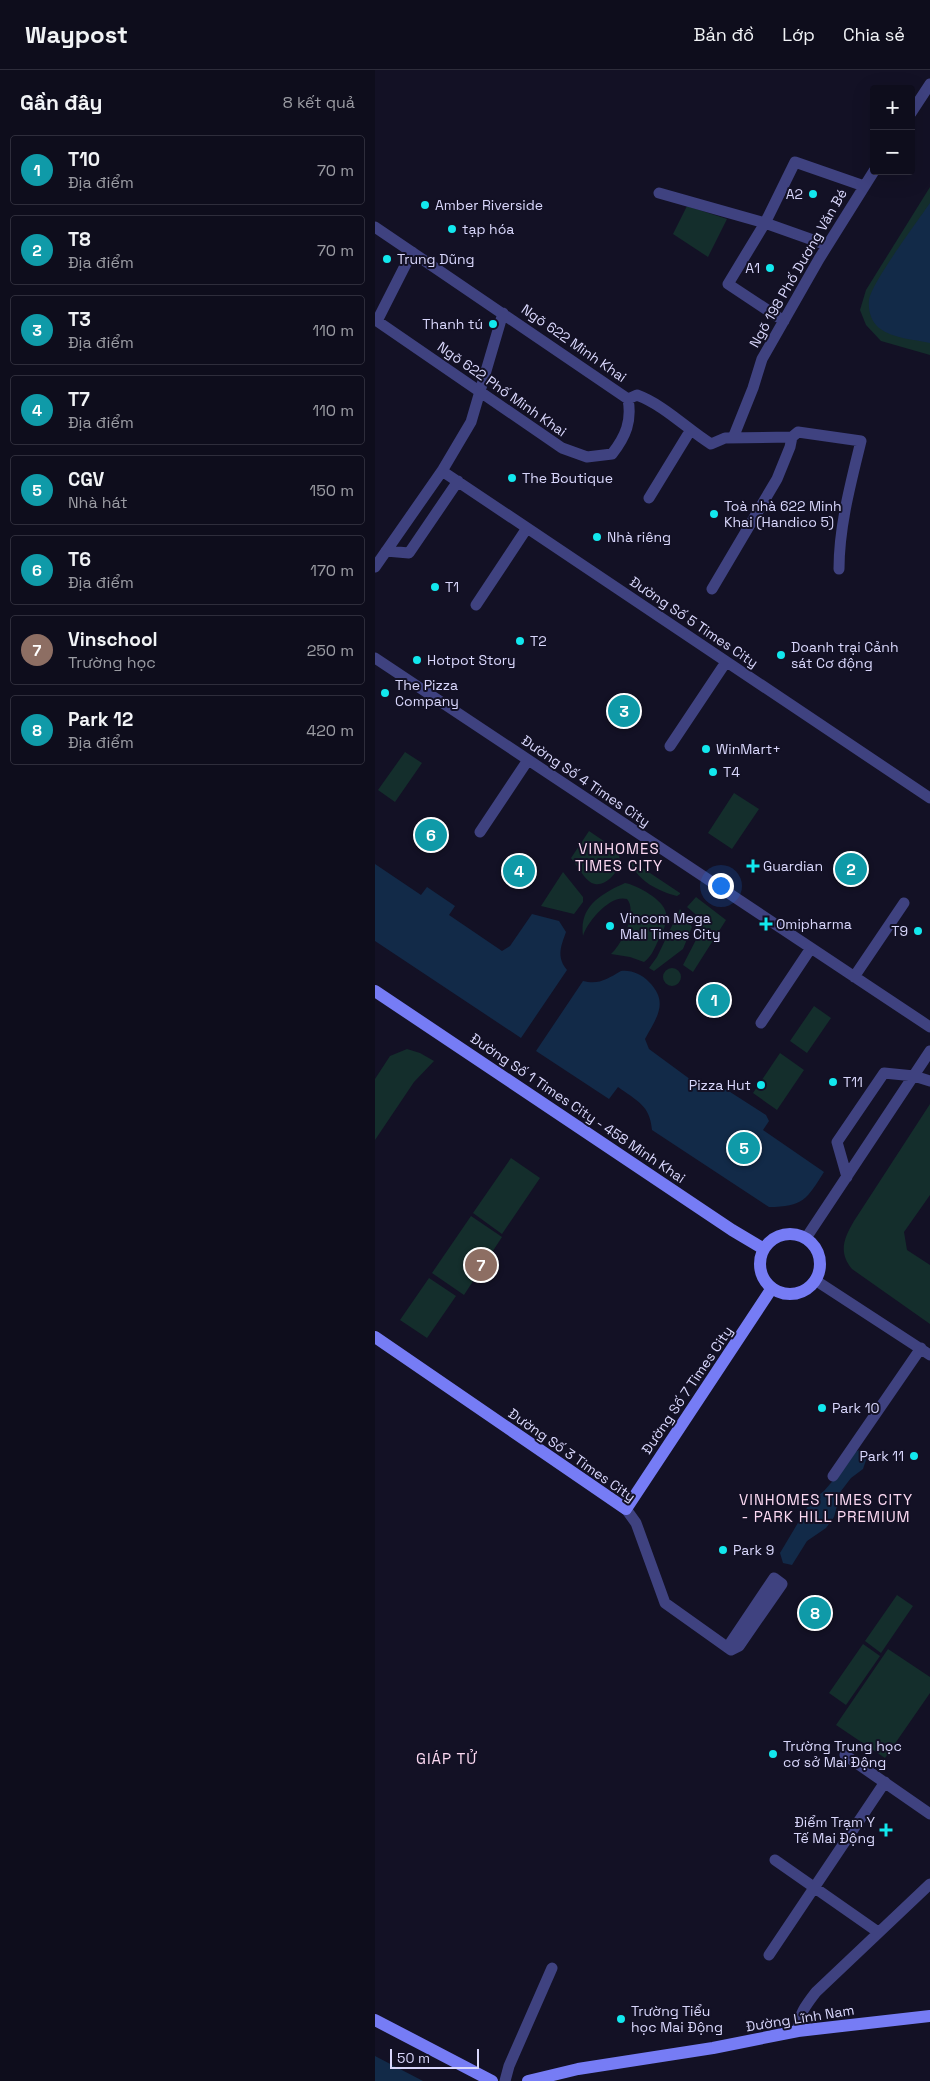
<!DOCTYPE html>
<html lang="vi">
<meta charset="utf-8">
<style>
:root{--surface:#0e0d1c;--page:#171625;--text:#f1f3f6;--muted:#9b9ca3;--line:#2e2d3b;--accent:#8c9099}
body{margin:0;font-family:"Space Grotesk",sans-serif;background:var(--page);color:var(--text)}
.controls{position:absolute;right:15px;top:15px;display:grid;overflow:hidden;border-radius:5px;box-shadow:0 5px 20px #0002}
.controls button{width:45px;height:45px;display:grid;place-items:center;padding:0;border:0;border-bottom:1px solid var(--line);background:var(--surface);color:var(--text);font:25px sans-serif}
.scale{position:absolute;left:15px;bottom:12px;width:89px;box-sizing:border-box;padding-left:5px;border:2px solid #d9d7fc;border-top:0;font-size:14px;line-height:18px;white-space:nowrap;color:#d9d7fc;-webkit-text-stroke:4px #131125;paint-order:stroke}
.you{position:absolute;left:345px;top:815px;width:18px;height:18px;margin:-12px;border:4px solid #fff;border-radius:50%;background:#1a73e8;box-shadow:0 0 0 8px #1a73e833}
.badge{display:grid;place-items:center;width:32px;height:32px;border-radius:50%;background:var(--accent);color:#fff;font-size:16px;font-weight:700}
.pin{position:absolute;translate:-50% -50%;border:2px solid #fff;box-shadow:0 1px 5px #0006}
.list{margin:0;padding:0;list-style:none}
h2{display:flex;justify-content:space-between;align-items:center;height:65px;margin:0;padding:0 20px;font-size:21px}
h2 small{font-size:16px;font-weight:400;color:var(--muted)}
.list li{display:grid;grid-template-columns:32px 1fr auto;gap:15px;align-items:center;box-sizing:border-box;height:70px;margin:0 10px 10px;padding:0 10px;border:1px solid var(--line);border-radius:5px}
.list b{display:block;font-size:19px;white-space:nowrap}
.list p{margin:0;font-size:16px;white-space:nowrap;color:var(--muted)}
.list em{font-size:16px;font-style:normal;color:var(--muted)}
.map{position:relative;flex:none;width:555px;height:2011px;overflow:hidden}
header{display:flex;align-items:center;gap:30px;box-sizing:border-box;height:70px;padding:0 25px;background:var(--surface);border-bottom:1px solid var(--line)}
header strong{font-size:24px}
nav{display:flex;gap:28px;margin-inline-start:auto;font-size:18px}
main{display:flex}
aside{flex:1;background:var(--surface)}
.map>svg:first-child{display:block}
.green{fill:#142e2c}
.water{fill:#122a48}
.lines{fill:none;stroke-linecap:round;stroke-linejoin:round}
.street{stroke:#3f4280;stroke-width:11}
.secondary{stroke:#767cf5;stroke-width:12}
.poi-dot{fill:#12e8ee;stroke:#131125;stroke-width:2}
.labels{text-anchor:middle;stroke-width:4;stroke-linejoin:round;paint-order:stroke}
.poi-label{font-size:14px;fill:#d9d7fc;stroke:#131125;text-anchor:start}
.street-label{font-size:14px;fill:#d9d7fc;stroke:#131125}
.neighbourhood-label{font-size:15px;letter-spacing:1px;fill:#fcd9f2;stroke:#131125}
</style>
<header>
<strong>Waypost</strong>
<nav><a>Bản đồ</a><a>Lớp</a><a>Chia sẻ</a></nav>
</header>
<main>
<aside>
<h2>Gần đây<small>8 kết quả</small></h2>
<ul class="list">
<li><span class="badge" style="background:#0f9aa8">1</span><div><b>T10</b><p>Địa điểm</p></div><em>70 m</em></li>
<li><span class="badge" style="background:#0f9aa8">2</span><div><b>T8</b><p>Địa điểm</p></div><em>70 m</em></li>
<li><span class="badge" style="background:#0f9aa8">3</span><div><b>T3</b><p>Địa điểm</p></div><em>110 m</em></li>
<li><span class="badge" style="background:#0f9aa8">4</span><div><b>T7</b><p>Địa điểm</p></div><em>110 m</em></li>
<li><span class="badge" style="background:#0f9aa8">5</span><div><b>CGV</b><p>Nhà hát</p></div><em>150 m</em></li>
<li><span class="badge" style="background:#0f9aa8">6</span><div><b>T6</b><p>Địa điểm</p></div><em>170 m</em></li>
<li><span class="badge" style="background:#8d6e63">7</span><div><b>Vinschool</b><p>Trường học</p></div><em>250 m</em></li>
<li><span class="badge" style="background:#0f9aa8">8</span><div><b>Park 12</b><p>Địa điểm</p></div><em>420 m</em></li>
</ul>
</aside>
<div class="map">
<svg width="555" height="2011" viewBox="0 0 555 2011">
<rect width="100%" height="100%" fill="#131125"/>
<path class="green" d="M 555,117 L 555,285 L 506,271 L 491,255 L 485,240 L 491,220 Z
M 312,136 L 352,149 L 333,187 L 298,164 Z
M 30,682 L 47,693 L 20,732 L 3,720 Z
M 359,723 L 384,739 L 357,779 L 333,763 Z
M 214,761 L 242,780 C 244,785 246,790 244,796 C 241,804 230,816 220,814 C 211,813 202,795 196,788 Z
M 257,791 L 305,823 L 305,824 L 302,826 C 283,821 263,811 256,793 Z
M 188,802 L 208,827 L 208,832 L 199,844 L 166,836 Z
M 250,813 C 262,815 289,830 291,843 C 293,853 287,864 282,873 C 279,880 275,888 269,892 L 255,887 L 236,884 C 247,874 263,842 252,829 C 235,824 212,852 208,866 C 204,836 226,824 250,813 Z
M 321,827 L 351,850 L 318,902 L 308,895 L 325,862 L 326,849 L 312,837 Z
M 305,839 L 317,857 L 308,879 L 279,901 L 274,898 L 282,887 Z
M288 907a9 9 0 1 1 18 0a9 9 0 1 1-18 0Z
M 439,936 L 456,948 L 432,983 L 415,971 Z
M 32,979 L 45,983 L 59,991 L 39,1012 L 0,1070 L 0,1009 L 15,986 Z
M 405,983 L 429,1000 L 402,1040 L 378,1023 Z
M 555,1034 L 555,1125 L 529,1162 L 532,1180 L 555,1195 L 555,1254 L 477,1199 C 463,1182 469,1168 479,1151 Z
M 136,1088 L 165,1108 L 127,1164 L 98,1143 Z
M 96,1146 L 127,1167 L 89,1225 L 57,1203 Z
M 54,1208 L 81,1226 L 52,1268 L 25,1250 Z
M 522,1525 L 538,1536 L 506,1583 L 490,1571 Z
M 488,1574 L 505,1586 L 471,1635 L 454,1623 Z
M 513,1579 L 555,1607 L 555,1623 L 510,1688 L 461,1655 Z"/>
<path class="water" d="M 555,133 L 555,273 C 538,269 519,269 504,258 C 496,251 493,241 494,230 C 497,212 542,152 555,133 Z
M 0,794 L 46,825 L 52,817 L 80,836 L 74,845 L 127,881 L 135,876 L 157,844 L 184,851 L 191,862 C 186,876 181,887 192,900 L 146,968 L 0,871 Z
M 246,901 C 257,900 266,904 274,912 C 294,932 282,947 270,969 L 274,979 L 327,1018 L 334,1011 L 338,1011 L 391,1045 L 394,1051 L 388,1060 L 449,1102 C 432,1129 428,1137 394,1137 L 277,1060 C 275,1035 262,1031 243,1017 L 234,1029 L 161,981 L 208,911 C 224,915 232,909 246,901 Z
M 484,1380 L 492,1387 L 488,1399 L 476,1408 L 466,1421 L 459,1447 L 451,1458 L 432,1471 L 417,1495 L 408,1493 L 405,1483 L 436,1431 L 449,1421 L 467,1400 L 473,1386 Z
M 0,1986 L 48,2011 L 0,2011 Z"/>
<g class="lines">
<path class="street" d="M 536,43 L 555,14
M 284,123 L 390,153 L 452,175
M 0,157 L 253,329
M 37,182 L 2,251 L 187,378 L 212,387 L 237,384 C 251,366 257,351 253,329
M 409,251 L 353,214 L 390,153 L 420,92 L 489,116
M 253,329 L 262,325 C 289,335 312,359 336,374 L 350,368 L 417,367
M 417,367 L 423,362 L 486,371 C 476,412 464,456 464,499
M 358,368 L 378,318 L 387,289 L 444,189 L 499,101
M 67,401 L 555,728
M 274,428 L 315,361
M 11,481 L 34,483 L 83,411
M 0,497 L 67,401 L 96,352 L 128,243
M 337,519 L 402,409 L 415,377 L 417,367
M 101,535 L 152,458
M 0,588 L 555,957
M 295,676 L 351,592
M 105,762 L 153,690
M 479,907 L 529,833
M 386,953 L 436,878
M 472,1107 L 462,1072 L 509,1003 L 539,1006 L 555,1011
M 431,1168 L 555,981
M 440,1210 L 555,1285
M 458,1406 L 546,1278
M 251,1439 L 261,1453 L 290,1533 L 356,1580
M 399,1508 L 407,1514 L 364,1576 L 356,1580 L 356,1572 Z
M 470,1685 L 555,1744
M 400,1790 L 503,1862
M 394,1885 L 510,1712
M 423,1961 C 423,1945 431,1935 441,1922 L 555,1814
M 130,2011 L 134,1996 L 177,1898"/>
<path class="secondary" d="M 0,921 L 357,1160 L 389,1179
M385 1194a30 30 0 1 1 60 0a30 30 0 1 1-60 0Z
M 0,1267 L 251,1439 L 397,1218
M 0,1950 L 117,2011
M 153,2011 L 203,1999 L 338,1978 L 423,1961 L 555,1946"/>
</g>
<g class="poi-dot">
<circle cx="438" cy="124" r="5"/>
<circle cx="50" cy="135" r="5"/>
<circle cx="77" cy="159" r="5"/>
<circle cx="12" cy="189" r="5"/>
<circle cx="395" cy="198" r="5"/>
<circle cx="118" cy="254" r="5"/>
<circle cx="137" cy="408" r="5"/>
<circle cx="339" cy="444" r="5"/>
<circle cx="222" cy="467" r="5"/>
<circle cx="60" cy="517" r="5"/>
<circle cx="145" cy="571" r="5"/>
<circle cx="406" cy="585" r="5"/>
<circle cx="42" cy="590" r="5"/>
<circle cx="10" cy="623" r="5"/>
<circle cx="331" cy="679" r="5"/>
<circle cx="338" cy="702" r="5"/>
<path d="M375.5 788.5h5v5h5v5h-5v5h-5v-5h-5v-5h5z"/>
<path d="M388.5 846.5h5v5h5v5h-5v5h-5v-5h-5v-5h5z"/>
<circle cx="235" cy="856" r="5"/>
<circle cx="543" cy="861" r="5"/>
<circle cx="458" cy="1012" r="5"/>
<circle cx="386" cy="1015" r="5"/>
<circle cx="447" cy="1338" r="5"/>
<circle cx="539" cy="1386" r="5"/>
<circle cx="348" cy="1480" r="5"/>
<circle cx="398" cy="1684" r="5"/>
<path d="M508.5 1752.5h5v5h5v5h-5v5h-5v-5h-5v-5h5z"/>
<circle cx="246" cy="1949" r="5"/>
</g>
<g class="labels">
<g class="poi-label">
<text x="428" y="129" text-anchor="end">A2</text>
<text x="60" y="140">Amber Riverside</text>
<text x="87" y="164">tạp hóa</text>
<text x="22" y="194">Trung Dũng</text>
<text x="385" y="203" text-anchor="end">A1</text>
<text x="108" y="259" text-anchor="end">Thanh tú</text>
<text x="147" y="413">The Boutique</text>
<text x="349" y="441">Toà nhà 622 Minh<tspan x="349" dy="16">Khai (Handico 5)</tspan></text>
<text x="232" y="472">Nhà riêng</text>
<text x="70" y="522">T1</text>
<text x="155" y="576">T2</text>
<text x="416" y="582">Doanh trại Cảnh<tspan x="416" dy="16">sát Cơ động</tspan></text>
<text x="52" y="595">Hotpot Story</text>
<text x="20" y="620">The Pizza<tspan x="20" dy="16">Company</tspan></text>
<text x="341" y="684">WinMart+</text>
<text x="348" y="707">T4</text>
<text x="388" y="801">Guardian</text>
<text x="245" y="853">Vincom Mega<tspan x="245" dy="16">Mall Times City</tspan></text>
<text x="401" y="859">Omipharma</text>
<text x="533" y="866" text-anchor="end">T9</text>
<text x="468" y="1017">T11</text>
<text x="376" y="1020" text-anchor="end">Pizza Hut</text>
<text x="457" y="1343">Park 10</text>
<text x="529" y="1391" text-anchor="end">Park 11</text>
<text x="358" y="1485">Park 9</text>
<text x="408" y="1681">Trường Trung học<tspan x="408" dy="16">cơ sở Mai Động</tspan></text>
<text x="500" y="1757" text-anchor="end">Điểm Trạm Y<tspan x="500" dy="16">Tế Mai Động</tspan></text>
<text x="256" y="1946">Trường Tiểu<tspan x="256" dy="16">học Mai Động</tspan></text>
</g>
<g class="street-label">
<text transform="translate(423 198) rotate(-60)" y="5">Ngõ 198 Phố Dương Văn Bé</text>
<text transform="translate(199 273) rotate(35)" y="5">Ngõ 622 Minh Khai</text>
<text transform="translate(127 319) rotate(35)" y="5">Ngõ 622 Phố Minh Khai</text>
<text transform="translate(319 552) rotate(34)" y="5">Đường Số 5 Times City</text>
<text transform="translate(211 711) rotate(34)" y="5">Đường Số 4 Times City</text>
<text transform="translate(203 1038) rotate(34)" y="5">Đường Số 1 Times City - 458 Minh Khai</text>
<text transform="translate(312 1320) rotate(-56)" y="5">Đường Số 7 Times City</text>
<text transform="translate(197 1385) rotate(35)" y="5">Đường Số 3 Times City</text>
<text transform="translate(425 1948) rotate(-9)" y="5">Đường Lĩnh Nam</text>
</g>
<g class="neighbourhood-label">
<text x="244" y="784">VINHOMES<tspan x="244" dy="17">TIMES CITY</tspan></text>
<text x="451" y="1435">VINHOMES TIMES CITY<tspan x="451" dy="17">- PARK HILL PREMIUM</tspan></text>
<text x="72" y="1694">GIÁP TỬ</text>
</g>
</g>
</svg>
<div class="controls">
<button>+</button>
<button>−</button>
</div>
<div class="scale">50 m</div>
<div class="you"></div>
<div class="pin badge" style="left:339px;top:930px;background:#0f9aa8">1</div>
<div class="pin badge" style="left:476px;top:799px;background:#0f9aa8">2</div>
<div class="pin badge" style="left:249px;top:641px;background:#0f9aa8">3</div>
<div class="pin badge" style="left:144px;top:801px;background:#0f9aa8">4</div>
<div class="pin badge" style="left:369px;top:1078px;background:#0f9aa8">5</div>
<div class="pin badge" style="left:56px;top:765px;background:#0f9aa8">6</div>
<div class="pin badge" style="left:106px;top:1195px;background:#8d6e63">7</div>
<div class="pin badge" style="left:440px;top:1543px;background:#0f9aa8">8</div>
</div>
</main>
